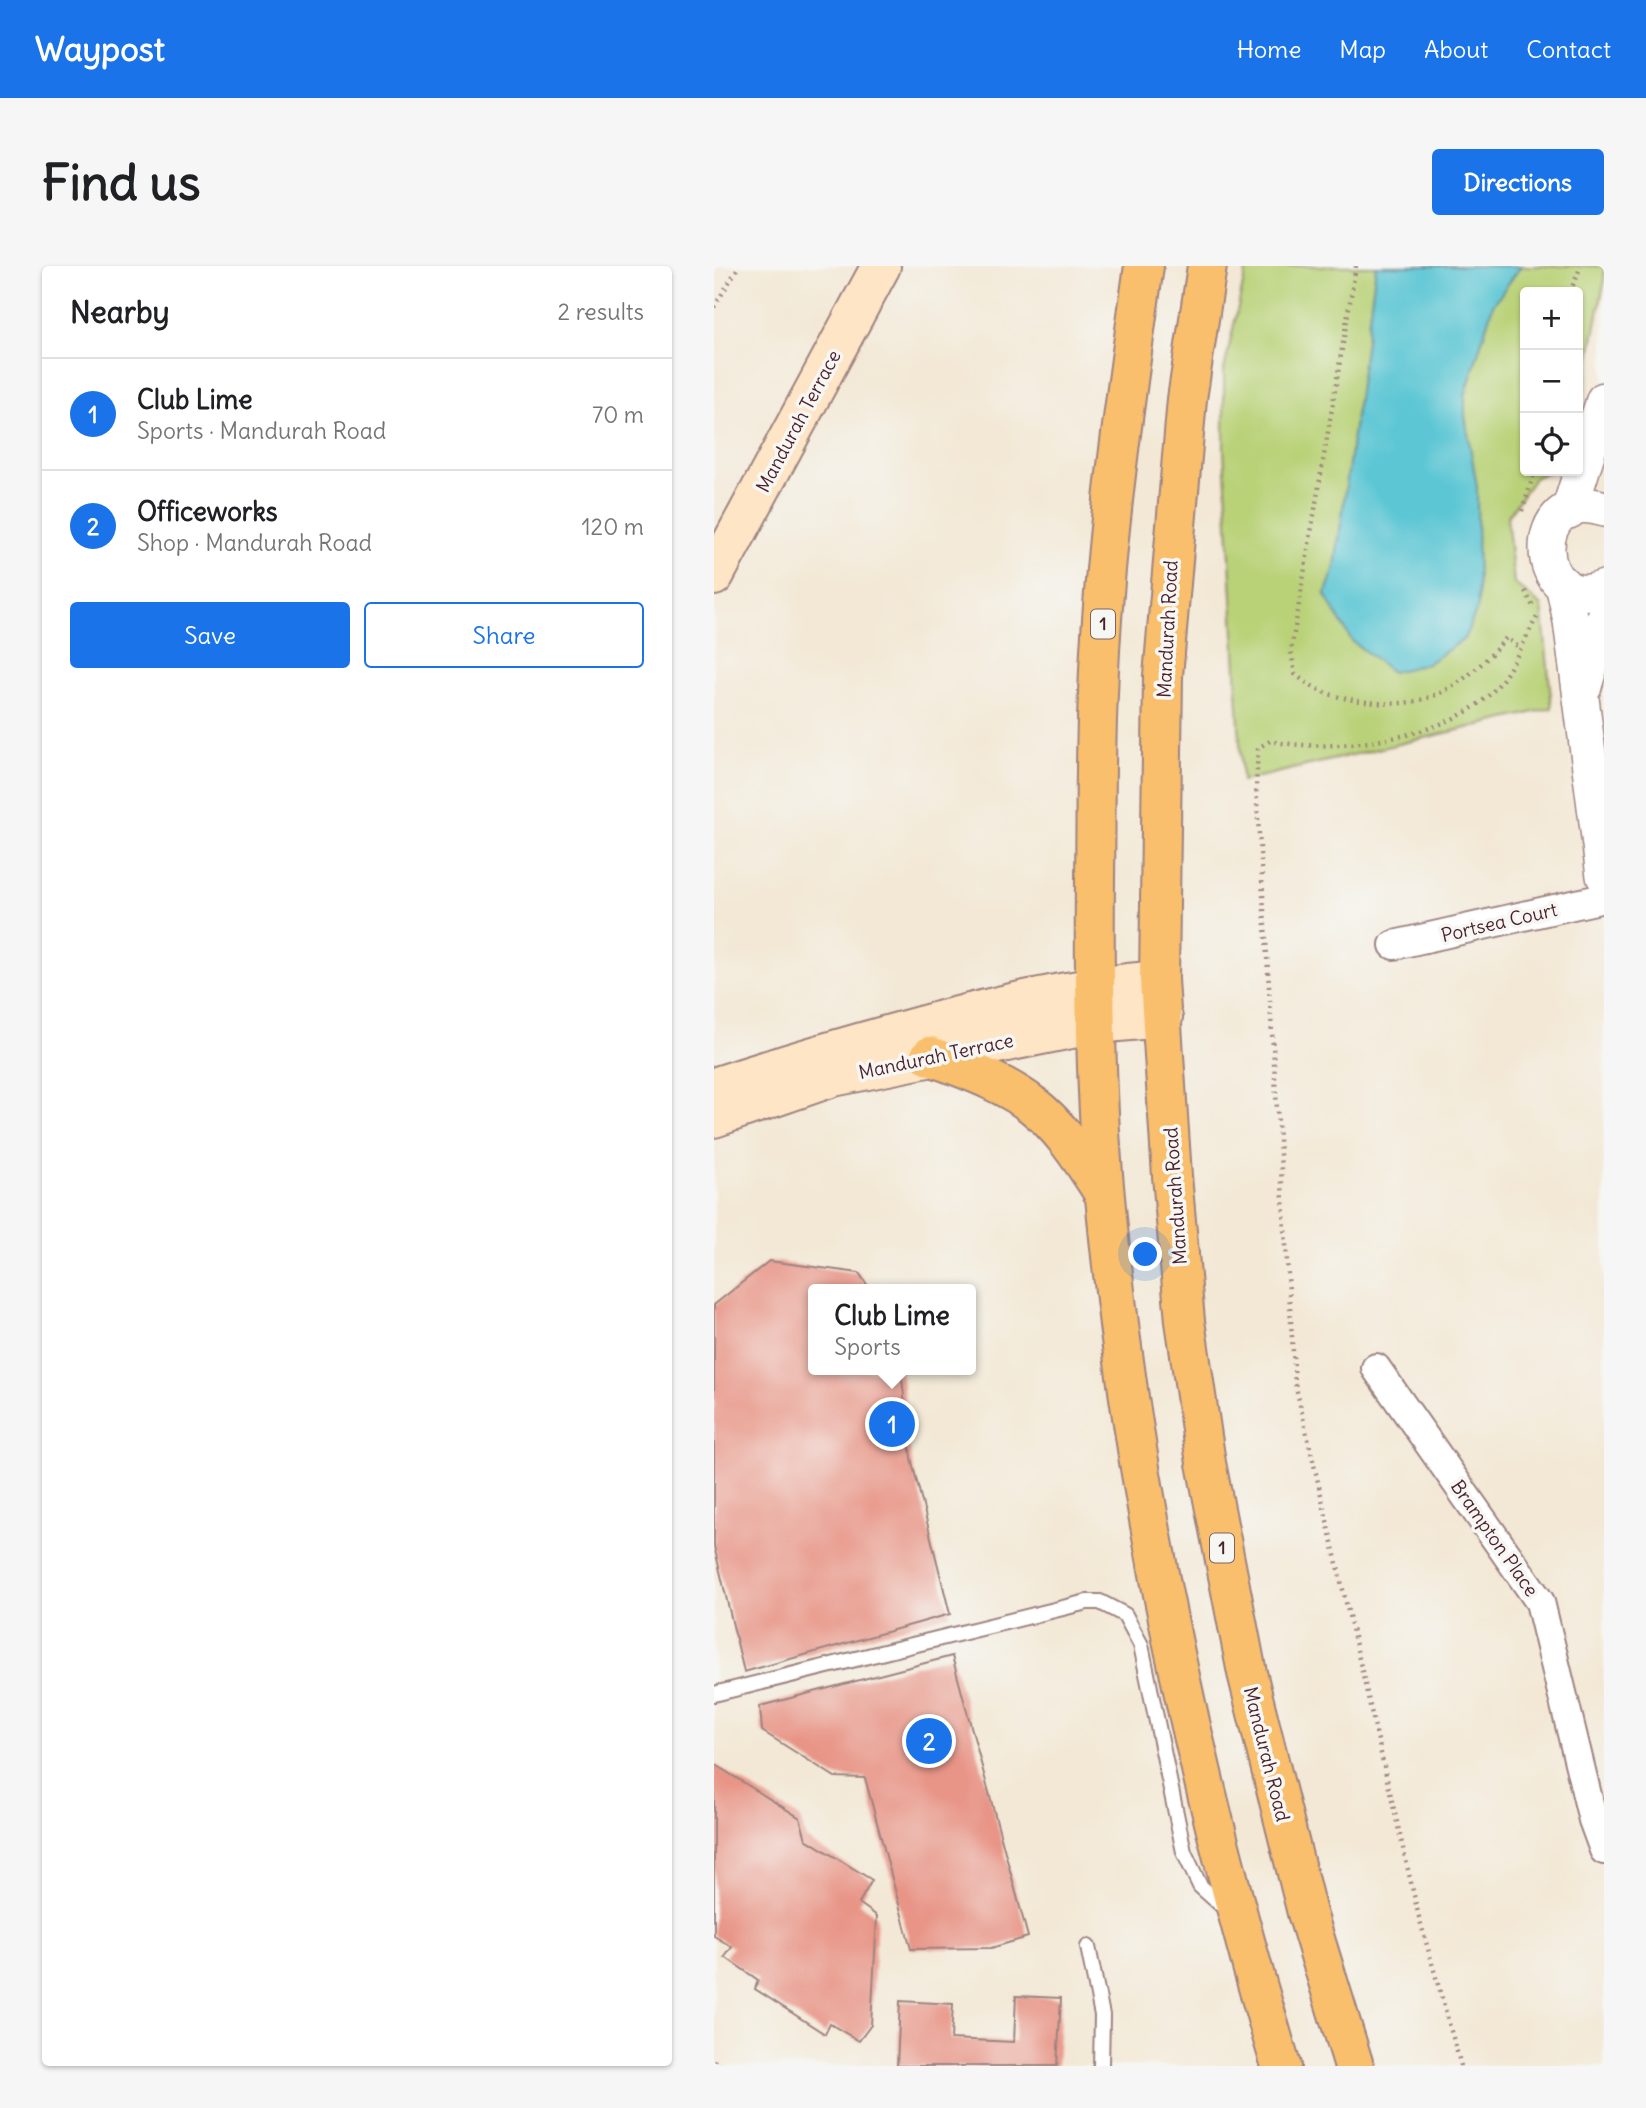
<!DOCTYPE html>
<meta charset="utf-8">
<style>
:root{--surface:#fff;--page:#f6f6f6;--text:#202124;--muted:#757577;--line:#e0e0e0;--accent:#1a73e8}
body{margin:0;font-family:Delius,sans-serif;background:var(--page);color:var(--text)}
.controls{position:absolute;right:21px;top:21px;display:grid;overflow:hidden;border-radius:7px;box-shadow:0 2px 5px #0004}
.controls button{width:63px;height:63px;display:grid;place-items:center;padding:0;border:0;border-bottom:2px solid var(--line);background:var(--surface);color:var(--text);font:35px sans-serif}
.you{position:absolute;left:432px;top:989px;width:24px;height:24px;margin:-18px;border:5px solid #fff;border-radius:50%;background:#1a73e8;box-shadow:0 0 0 10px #1a73e833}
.badge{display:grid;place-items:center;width:46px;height:46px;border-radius:50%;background:var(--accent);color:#fff;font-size:23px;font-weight:700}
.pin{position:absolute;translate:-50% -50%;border:4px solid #fff;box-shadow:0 2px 7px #0006}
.popup{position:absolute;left:94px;top:1018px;width:168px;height:91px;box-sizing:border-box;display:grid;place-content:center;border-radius:7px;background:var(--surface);filter:drop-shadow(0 2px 5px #0005);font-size:23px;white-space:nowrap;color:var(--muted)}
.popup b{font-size:26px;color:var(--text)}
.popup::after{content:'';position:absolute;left:50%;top:100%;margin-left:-14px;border:14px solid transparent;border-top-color:var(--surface)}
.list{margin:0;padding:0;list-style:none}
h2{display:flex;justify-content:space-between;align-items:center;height:91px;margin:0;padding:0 28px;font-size:30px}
h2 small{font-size:23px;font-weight:400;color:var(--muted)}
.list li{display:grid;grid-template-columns:46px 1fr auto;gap:21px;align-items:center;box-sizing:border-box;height:112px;padding:0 28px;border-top:2px solid var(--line)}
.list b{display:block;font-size:26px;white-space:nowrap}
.list p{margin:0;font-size:23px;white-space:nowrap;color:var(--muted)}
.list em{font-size:23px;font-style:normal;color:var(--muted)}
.actions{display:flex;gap:14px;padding:21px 28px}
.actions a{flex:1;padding:16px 0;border:2px solid var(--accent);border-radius:7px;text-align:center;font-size:24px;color:var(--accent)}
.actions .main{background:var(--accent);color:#fff}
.icon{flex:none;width:38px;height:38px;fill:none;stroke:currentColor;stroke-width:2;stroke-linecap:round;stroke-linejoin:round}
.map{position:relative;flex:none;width:890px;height:1800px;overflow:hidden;border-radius:7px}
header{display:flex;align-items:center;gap:42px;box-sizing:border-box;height:98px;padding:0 35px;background:var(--accent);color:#fff}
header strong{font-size:33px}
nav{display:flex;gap:38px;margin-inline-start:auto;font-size:24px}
.intro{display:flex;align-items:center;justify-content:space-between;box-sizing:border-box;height:168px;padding:0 42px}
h1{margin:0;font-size:49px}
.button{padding:18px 32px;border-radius:7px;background:var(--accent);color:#fff;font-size:24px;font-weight:700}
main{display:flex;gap:42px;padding:0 42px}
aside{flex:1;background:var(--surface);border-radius:7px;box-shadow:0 2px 5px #0004}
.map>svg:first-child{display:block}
.green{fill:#b9d278;stroke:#827852;stroke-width:2}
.water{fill:#5bc6d4;stroke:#527280;stroke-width:2}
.building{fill:#e89587}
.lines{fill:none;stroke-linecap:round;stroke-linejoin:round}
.service-casing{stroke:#9e8480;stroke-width:18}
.minor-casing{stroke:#9e8480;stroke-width:32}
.tertiary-casing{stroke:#9e8480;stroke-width:38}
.secondary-casing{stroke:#9e8480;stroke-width:42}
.trunk-casing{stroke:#9e8480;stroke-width:42}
.path{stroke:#9e8480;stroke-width:4.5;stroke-dasharray:2 5;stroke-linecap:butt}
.service{stroke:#fff;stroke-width:14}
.minor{stroke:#fff;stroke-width:28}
.tertiary{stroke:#fff;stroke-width:35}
.secondary{stroke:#fde5c5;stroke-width:38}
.trunk{stroke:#f9bf6d;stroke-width:38}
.labels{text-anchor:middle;stroke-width:7;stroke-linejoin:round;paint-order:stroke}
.shield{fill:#f6f6f2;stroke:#7e6067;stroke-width:2}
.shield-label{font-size:18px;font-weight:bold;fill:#4a1f2b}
.street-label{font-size:19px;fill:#4a1f2b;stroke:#f6f6f2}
</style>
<header>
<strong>Waypost</strong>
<nav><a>Home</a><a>Map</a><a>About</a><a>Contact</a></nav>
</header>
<div class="intro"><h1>Find us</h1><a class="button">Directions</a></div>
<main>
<aside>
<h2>Nearby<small>2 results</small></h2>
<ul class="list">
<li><span class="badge">1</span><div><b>Club Lime</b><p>Sports · Mandurah Road</p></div><em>70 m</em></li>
<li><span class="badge">2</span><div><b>Officeworks</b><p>Shop · Mandurah Road</p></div><em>120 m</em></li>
</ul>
<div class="actions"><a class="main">Save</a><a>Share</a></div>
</aside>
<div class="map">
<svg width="890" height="1800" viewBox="0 0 890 1800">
<rect width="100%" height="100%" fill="#f6f6f2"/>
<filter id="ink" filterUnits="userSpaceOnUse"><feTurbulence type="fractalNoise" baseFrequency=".0143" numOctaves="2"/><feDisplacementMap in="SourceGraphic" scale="14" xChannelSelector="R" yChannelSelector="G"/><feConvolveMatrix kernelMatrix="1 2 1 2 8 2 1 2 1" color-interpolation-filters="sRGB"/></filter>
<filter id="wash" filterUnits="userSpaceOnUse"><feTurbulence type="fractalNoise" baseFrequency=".00686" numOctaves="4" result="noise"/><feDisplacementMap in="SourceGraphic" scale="28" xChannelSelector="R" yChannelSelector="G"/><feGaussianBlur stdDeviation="1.57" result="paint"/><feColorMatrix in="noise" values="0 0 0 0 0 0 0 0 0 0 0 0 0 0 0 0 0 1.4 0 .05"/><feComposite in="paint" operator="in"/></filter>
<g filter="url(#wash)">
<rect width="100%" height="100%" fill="#f3e8d5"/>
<path class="green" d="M 533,0 L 890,0 L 890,18 L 864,150 L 864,26 L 811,26 L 811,205 L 838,205 L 821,211 L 793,251 L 800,317 L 828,340 L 838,442 L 528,515 L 510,185 L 510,104 Z"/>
<path class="water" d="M 662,0 L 807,0 L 779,39 L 751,130 L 751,150 L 763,221 L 764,341 L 750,373 L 713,398 L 678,406 L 638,375 L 611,329 L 621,301 Z"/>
<g id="blocks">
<path class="building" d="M 55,995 L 145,1007 L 156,1023 L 99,1023 L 99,1104 L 187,1104 L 197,1192 L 236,1348 L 30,1406 L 0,1280 L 0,1039 Z
M 238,1390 L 314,1671 L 277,1682 L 197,1683 L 151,1512 L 121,1511 L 48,1465 L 46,1440 Z
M 0,1498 L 86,1552 L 92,1573 L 158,1614 L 145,1637 L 163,1650 L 157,1759 L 145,1775 L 116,1758 L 111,1768 L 41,1723 L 44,1714 L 11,1691 L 18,1681 L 0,1670 Z
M 302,1730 L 347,1732 L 343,1800 L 183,1800 L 186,1735 L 239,1738 L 237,1773 L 300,1776 Z"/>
</g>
</g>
<g filter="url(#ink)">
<use href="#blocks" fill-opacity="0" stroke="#9e8480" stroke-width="2"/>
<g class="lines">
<defs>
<path id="service" d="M 0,1428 L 373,1336 L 386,1336 L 411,1349 L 427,1379 L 470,1586 L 486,1620 L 513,1644
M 374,1681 L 388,1749 L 387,1800"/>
<path id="minor" d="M 680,679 L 890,632
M 662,1102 L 826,1336 L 879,1554 L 890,1584"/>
<path id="tertiary" d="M 890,243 C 812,216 816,352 890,322
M 855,245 L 890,134
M 849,318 L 857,355 L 890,610
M 870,420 L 890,353"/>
<path id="secondary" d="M 0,310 L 167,0
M 0,821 C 61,801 122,783 184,766 C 271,742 355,721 445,714
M 0,852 L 119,811 L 382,758 L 449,752"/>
<path id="trunk" d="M 430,0 C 410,142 389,285 384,428 C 381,489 382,550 381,611 C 380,717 381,825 391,931 C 418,1226 482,1517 567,1800
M 493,0 L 473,133 L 449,410 L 445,714 L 458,910 L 471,1055 L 492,1197 L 533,1407 L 593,1647 L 640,1800
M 216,790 C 313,825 335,840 390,928"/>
</defs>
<use href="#service" class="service-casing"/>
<use href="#minor" class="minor-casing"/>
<use href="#tertiary" class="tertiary-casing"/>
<use href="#secondary" class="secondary-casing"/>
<use href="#trunk" class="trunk-casing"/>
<path class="path" d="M 642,0 L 577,385 L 581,408 C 601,425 620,431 646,435 C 713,446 749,421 792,372 L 806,382
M 856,26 L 867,0
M 0,41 L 25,0
M 808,245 L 821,205
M 811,325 L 820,342
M 0,1795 L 7,1800
M 747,1800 L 705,1651 L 581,1117 L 542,522 L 544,482 L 556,475 C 619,488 734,473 779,425 C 798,405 810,374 823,351"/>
<use href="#service" class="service"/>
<use href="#minor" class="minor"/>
<use href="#tertiary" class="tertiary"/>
<use href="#secondary" class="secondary"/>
<use href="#trunk" class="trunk"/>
</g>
</g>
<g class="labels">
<g class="shield">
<rect x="377" y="343.5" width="24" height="29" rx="5"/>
<rect x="496" y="1267.5" width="24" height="29" rx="5"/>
</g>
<g class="shield-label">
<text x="389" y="364">1</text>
<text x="508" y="1288">1</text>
</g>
<g class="street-label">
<text transform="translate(84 155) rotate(-62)" y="7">Mandurah Terrace</text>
<text transform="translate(453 363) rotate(-87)" y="7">Mandurah Road</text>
<text transform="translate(785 656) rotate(-13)" y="7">Portsea Court</text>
<text transform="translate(222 790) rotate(-12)" y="7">Mandurah Terrace</text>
<text transform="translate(461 930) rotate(-94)" y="7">Mandurah Road</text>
<text transform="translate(781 1272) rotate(55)" y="7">Brampton Place</text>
<text transform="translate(553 1488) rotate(76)" y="7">Mandurah Road</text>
</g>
</g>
</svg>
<div class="controls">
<button>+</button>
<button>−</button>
<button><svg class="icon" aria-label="locate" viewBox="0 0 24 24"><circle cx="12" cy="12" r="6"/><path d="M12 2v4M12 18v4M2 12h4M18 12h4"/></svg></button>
</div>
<div class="you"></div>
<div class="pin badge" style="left:178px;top:1158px">1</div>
<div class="popup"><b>Club Lime</b>Sports</div>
<div class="pin badge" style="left:215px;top:1475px">2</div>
</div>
</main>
